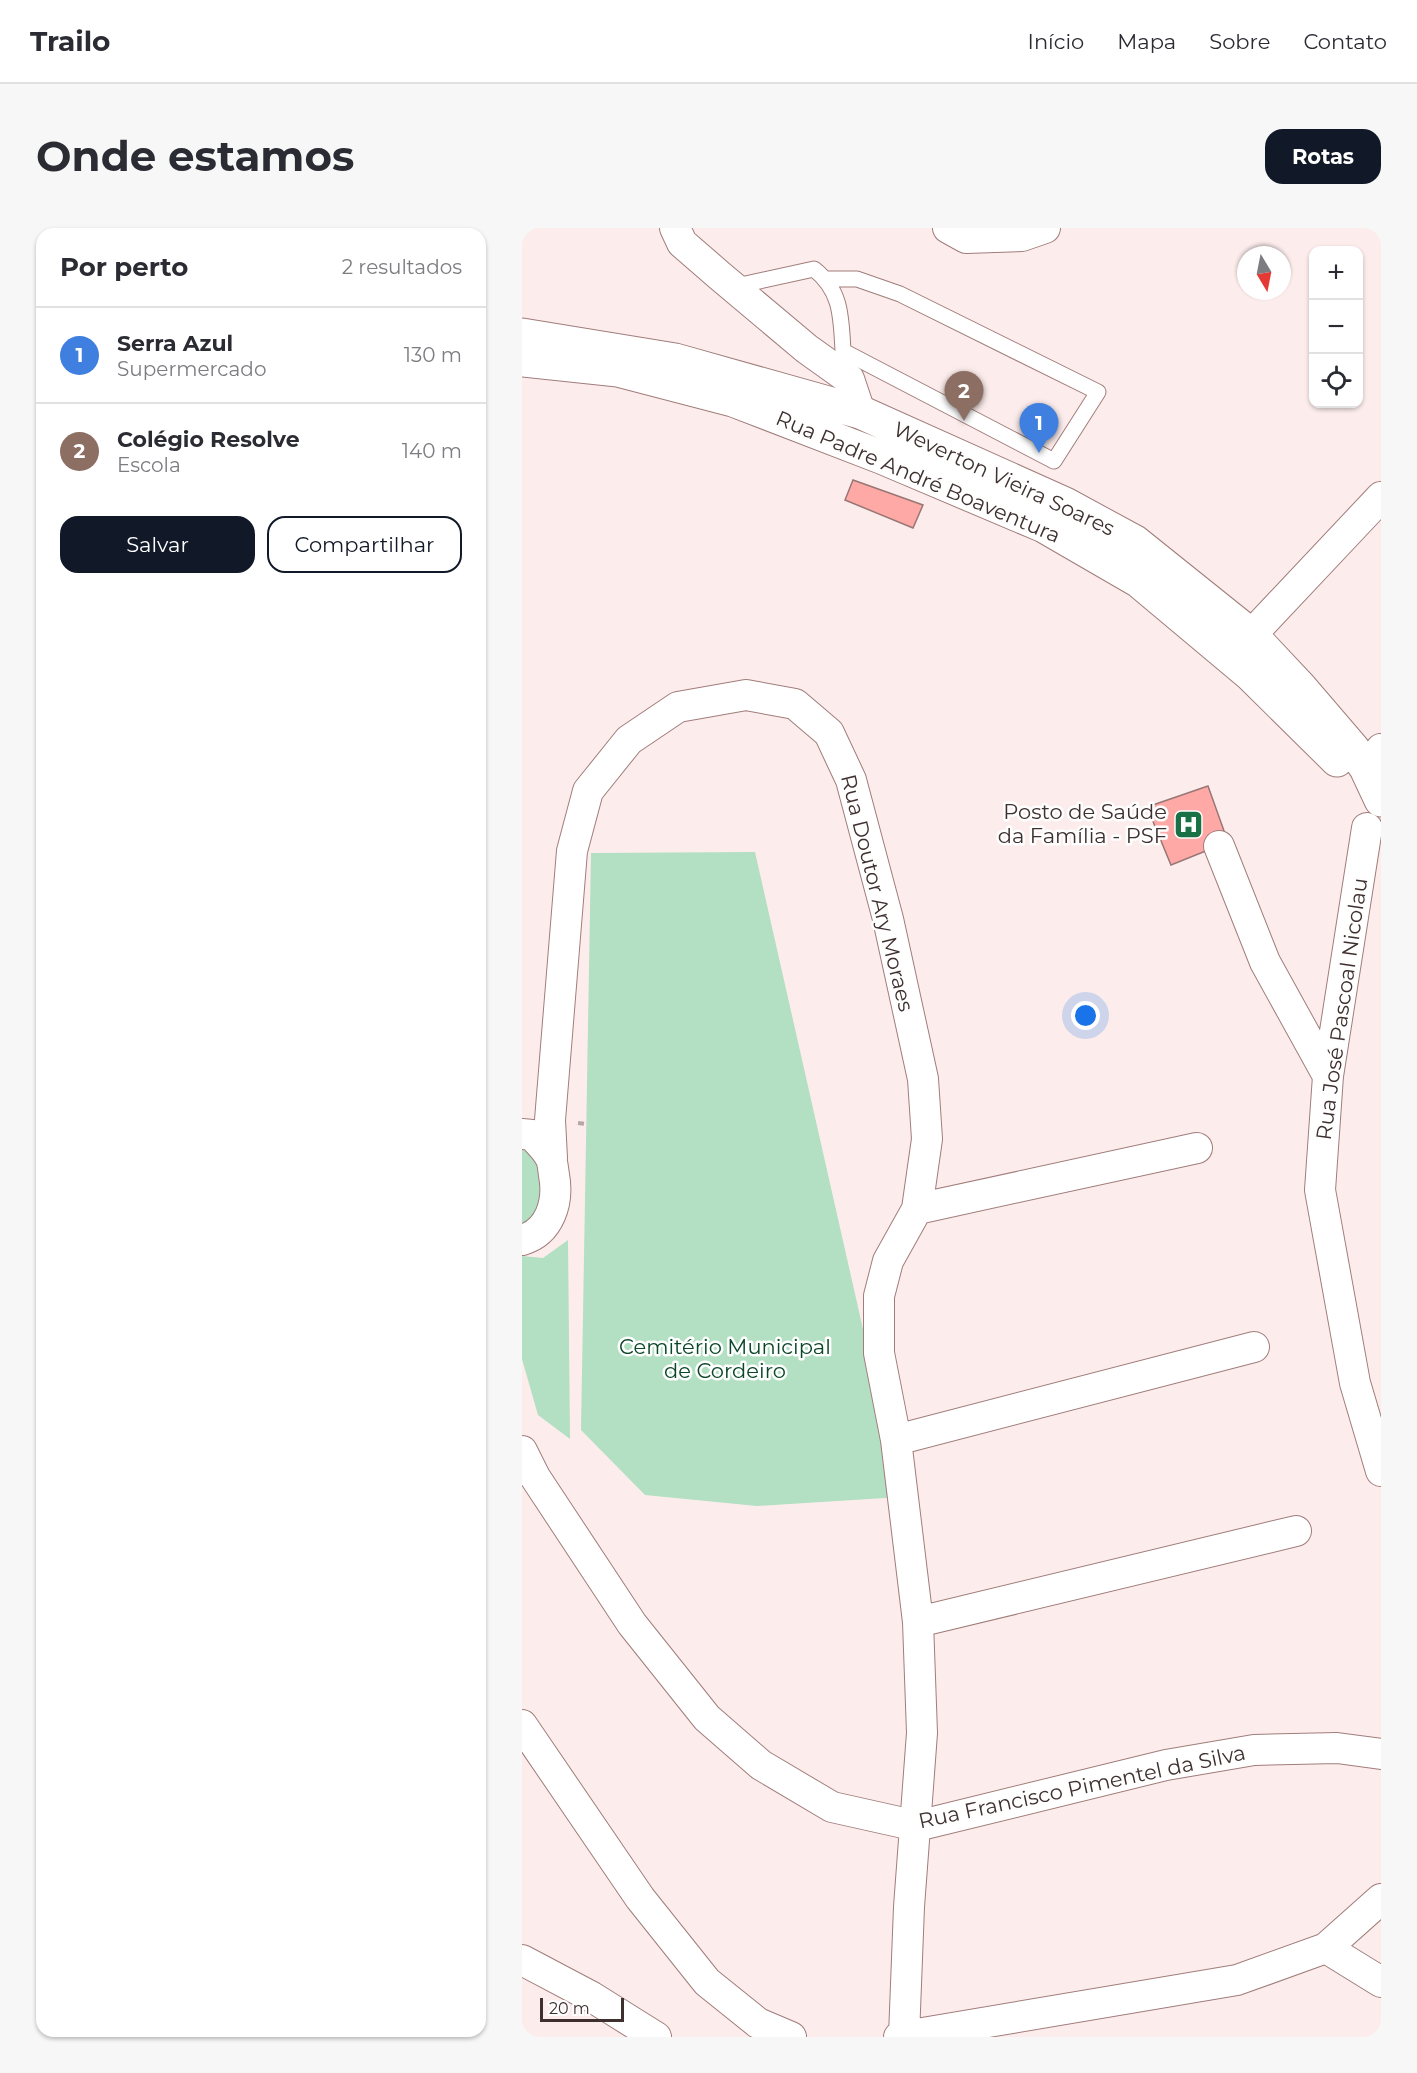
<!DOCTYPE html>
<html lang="pt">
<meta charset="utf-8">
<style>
:root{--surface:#fff;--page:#f7f7f7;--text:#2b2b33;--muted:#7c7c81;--line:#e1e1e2;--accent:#111827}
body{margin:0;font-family:Montserrat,sans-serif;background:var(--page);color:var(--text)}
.controls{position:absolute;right:18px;top:18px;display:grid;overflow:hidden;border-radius:12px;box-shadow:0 2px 4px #0004}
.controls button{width:54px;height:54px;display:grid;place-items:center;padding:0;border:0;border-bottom:2px solid var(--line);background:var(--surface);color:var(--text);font:30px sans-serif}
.compass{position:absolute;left:715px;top:18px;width:54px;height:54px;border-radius:50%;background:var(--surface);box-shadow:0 2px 4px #0004;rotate:170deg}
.scale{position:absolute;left:18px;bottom:15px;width:84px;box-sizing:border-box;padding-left:6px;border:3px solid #3e302f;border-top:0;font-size:16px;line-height:21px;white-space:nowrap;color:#3e302f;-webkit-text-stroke:4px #fefefe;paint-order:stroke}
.you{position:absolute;left:564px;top:788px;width:21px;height:21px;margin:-15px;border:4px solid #fff;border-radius:50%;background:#1a73e8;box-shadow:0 0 0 9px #1a73e833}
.badge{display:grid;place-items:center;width:39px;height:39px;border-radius:50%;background:var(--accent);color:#fff;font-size:20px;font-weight:700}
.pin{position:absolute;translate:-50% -50px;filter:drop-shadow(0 2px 3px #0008)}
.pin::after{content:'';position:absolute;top:32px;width:21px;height:18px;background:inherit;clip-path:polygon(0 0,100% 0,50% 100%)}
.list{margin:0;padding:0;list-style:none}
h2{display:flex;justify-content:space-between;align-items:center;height:78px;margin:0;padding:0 24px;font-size:26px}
h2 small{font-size:20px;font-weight:400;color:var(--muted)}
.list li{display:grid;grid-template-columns:39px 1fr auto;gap:18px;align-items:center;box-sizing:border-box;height:96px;padding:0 24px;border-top:2px solid var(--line)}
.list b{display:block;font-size:22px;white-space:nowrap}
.list p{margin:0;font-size:20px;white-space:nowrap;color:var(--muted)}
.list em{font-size:20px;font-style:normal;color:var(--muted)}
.actions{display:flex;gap:12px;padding:18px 24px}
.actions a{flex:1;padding:14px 0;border:2px solid var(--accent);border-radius:18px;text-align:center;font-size:21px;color:var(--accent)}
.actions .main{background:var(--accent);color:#fff}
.icon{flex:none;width:33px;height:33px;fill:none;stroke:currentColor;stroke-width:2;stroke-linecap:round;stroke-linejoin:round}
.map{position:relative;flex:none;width:859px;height:1809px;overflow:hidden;border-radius:18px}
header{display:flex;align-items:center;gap:36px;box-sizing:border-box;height:84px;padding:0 30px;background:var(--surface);border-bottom:2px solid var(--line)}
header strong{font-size:28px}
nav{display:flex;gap:33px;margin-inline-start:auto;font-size:21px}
.intro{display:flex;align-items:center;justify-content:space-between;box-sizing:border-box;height:144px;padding:0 36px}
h1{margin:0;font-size:42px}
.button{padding:15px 27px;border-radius:18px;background:var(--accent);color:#fff;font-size:21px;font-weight:700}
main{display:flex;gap:36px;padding:0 36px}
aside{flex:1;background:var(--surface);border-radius:18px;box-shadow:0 2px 4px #0004}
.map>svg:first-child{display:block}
.green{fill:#b3dfc2}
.building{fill:#fea9a6;stroke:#987674;stroke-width:1.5}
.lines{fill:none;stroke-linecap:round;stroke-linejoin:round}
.service-casing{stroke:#a07d7b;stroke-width:17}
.minor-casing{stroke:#a07d7b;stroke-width:32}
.primary-casing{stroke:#a07d7b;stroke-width:35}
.path{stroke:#b5a7a6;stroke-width:4;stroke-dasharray:6 3;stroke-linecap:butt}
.service{stroke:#fff;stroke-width:15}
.minor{stroke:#fff;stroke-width:30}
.primary{stroke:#fff;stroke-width:33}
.labels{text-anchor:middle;stroke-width:5;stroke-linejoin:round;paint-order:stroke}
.street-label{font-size:21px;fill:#3e302f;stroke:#fefefe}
.poi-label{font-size:21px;fill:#3e302f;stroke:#fefefe;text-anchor:end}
.park-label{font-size:21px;fill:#0a4628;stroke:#fefefe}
</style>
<header>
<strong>Trailo</strong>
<nav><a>Início</a><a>Mapa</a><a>Sobre</a><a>Contato</a></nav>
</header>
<div class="intro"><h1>Onde estamos</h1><a class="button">Rotas</a></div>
<main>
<aside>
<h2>Por perto<small>2 resultados</small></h2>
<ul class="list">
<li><span class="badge" style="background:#3f7fe0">1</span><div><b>Serra Azul</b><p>Supermercado</p></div><em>130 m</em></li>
<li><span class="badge" style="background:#8d6e63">2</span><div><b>Colégio Resolve</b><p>Escola</p></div><em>140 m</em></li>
</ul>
<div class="actions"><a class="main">Salvar</a><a>Compartilhar</a></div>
</aside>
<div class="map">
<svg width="859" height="1809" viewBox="0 0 859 1809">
<rect width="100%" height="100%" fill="#fcedec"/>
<path class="green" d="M 233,624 L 379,1269 L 235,1278 L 123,1267 L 59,1202 L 69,625 Z
M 0,916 L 20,934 L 24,974 L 0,1004 Z
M 46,1012 L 48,1211 L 16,1187 L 0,1131 L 0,1028 L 21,1030 Z"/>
<path class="building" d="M 331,252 L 401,277 L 391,300 L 323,272 Z
M 686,558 L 706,614 L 649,637 L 625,579 Z"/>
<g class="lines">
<defs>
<path id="service" d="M 210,59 L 292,41 C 320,63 319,90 321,123 L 532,233 L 576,164 L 378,66 L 335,51 L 305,51"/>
<path id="minor" d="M 153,0 L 160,15 L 198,48 L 285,121 L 327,151 L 338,184
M 426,0 L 444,10 L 500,8 L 523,0
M 729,407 L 859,269
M 844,540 L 859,521
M 845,600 L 806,848 L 798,962 L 833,1155 L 859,1243
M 697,618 L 743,734 L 806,848
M 0,906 L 10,907 C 16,914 24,921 28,929 C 31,934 31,941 32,947 C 37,974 28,1004 0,1012
M 30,930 L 28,892 L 50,623 L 66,563 L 107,512 L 156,479 L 224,467 L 273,476 L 307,505 L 329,552 L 366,691 L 401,851 L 405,911 L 395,981
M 374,1212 L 732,1119
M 0,1223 L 13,1249 L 110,1396 L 185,1490 L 239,1537 L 310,1579 L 395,1598 L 644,1537 L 732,1522 L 815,1520 L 859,1526
M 396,1394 L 774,1303
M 0,1497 L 118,1670 L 185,1754 L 236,1795 L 269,1809
M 804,1720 L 859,1671
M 0,1732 L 70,1769 L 134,1809
M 382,1808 L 387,1679 L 400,1505 L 396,1394 L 374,1212 L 357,1125 L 357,1068 L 366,1033 L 395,981 L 675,920
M 377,1809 L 715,1752 L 804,1720 L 859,1754"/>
<path id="primary" d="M 0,107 L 153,132 L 338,184 L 543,276 L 613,314 L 729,407 L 777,458 L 831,521 L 844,540 L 859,572
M 0,132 L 96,142 L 211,172 L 359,229 L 522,298 L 617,353 L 728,446 L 815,532"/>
</defs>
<use href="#service" class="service-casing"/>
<use href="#minor" class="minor-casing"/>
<use href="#primary" class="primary-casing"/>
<path class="path" d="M 56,895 L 64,896"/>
<use href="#service" class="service"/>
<use href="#minor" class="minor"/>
<use href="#primary" class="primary"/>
</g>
<defs>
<symbol id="hospital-square" viewBox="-11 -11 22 22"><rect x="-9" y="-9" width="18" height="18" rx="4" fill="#1a7145" stroke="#fefefe"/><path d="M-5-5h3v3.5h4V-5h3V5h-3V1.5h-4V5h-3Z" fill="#fff"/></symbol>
</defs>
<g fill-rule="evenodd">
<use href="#hospital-square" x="650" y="580" width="33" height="33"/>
</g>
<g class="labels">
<g class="street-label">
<text transform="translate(396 249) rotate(23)" y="7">Rua Padre André Boaventura</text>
<text transform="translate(482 251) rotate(25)" y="7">Weverton Vieira Soares</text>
<text transform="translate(355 665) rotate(76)" y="7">Rua Doutor Ary Moraes</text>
<text transform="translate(820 781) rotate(-82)" y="7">Rua José Pascoal Nicolau</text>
<text transform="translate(560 1559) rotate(-12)" y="7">Rua Francisco Pimentel da Silva</text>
</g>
<g class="poi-label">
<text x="645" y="591">Posto de Saúde<tspan x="645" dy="24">da Família - PSF</tspan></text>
</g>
<g class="park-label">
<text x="203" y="1126">Cemitério Municipal<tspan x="203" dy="24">de Cordeiro</tspan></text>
</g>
</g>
</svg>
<div class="controls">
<button>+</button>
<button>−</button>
<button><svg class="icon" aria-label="locate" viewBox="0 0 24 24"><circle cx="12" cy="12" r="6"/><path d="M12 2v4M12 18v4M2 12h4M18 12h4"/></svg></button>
</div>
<svg class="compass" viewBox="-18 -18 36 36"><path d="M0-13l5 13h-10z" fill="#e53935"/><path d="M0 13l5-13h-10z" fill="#7c7c81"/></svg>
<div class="scale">20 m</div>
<div class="you"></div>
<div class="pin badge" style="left:517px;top:225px;background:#3f7fe0">1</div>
<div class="pin badge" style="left:442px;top:193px;background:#8d6e63">2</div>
</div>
</main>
